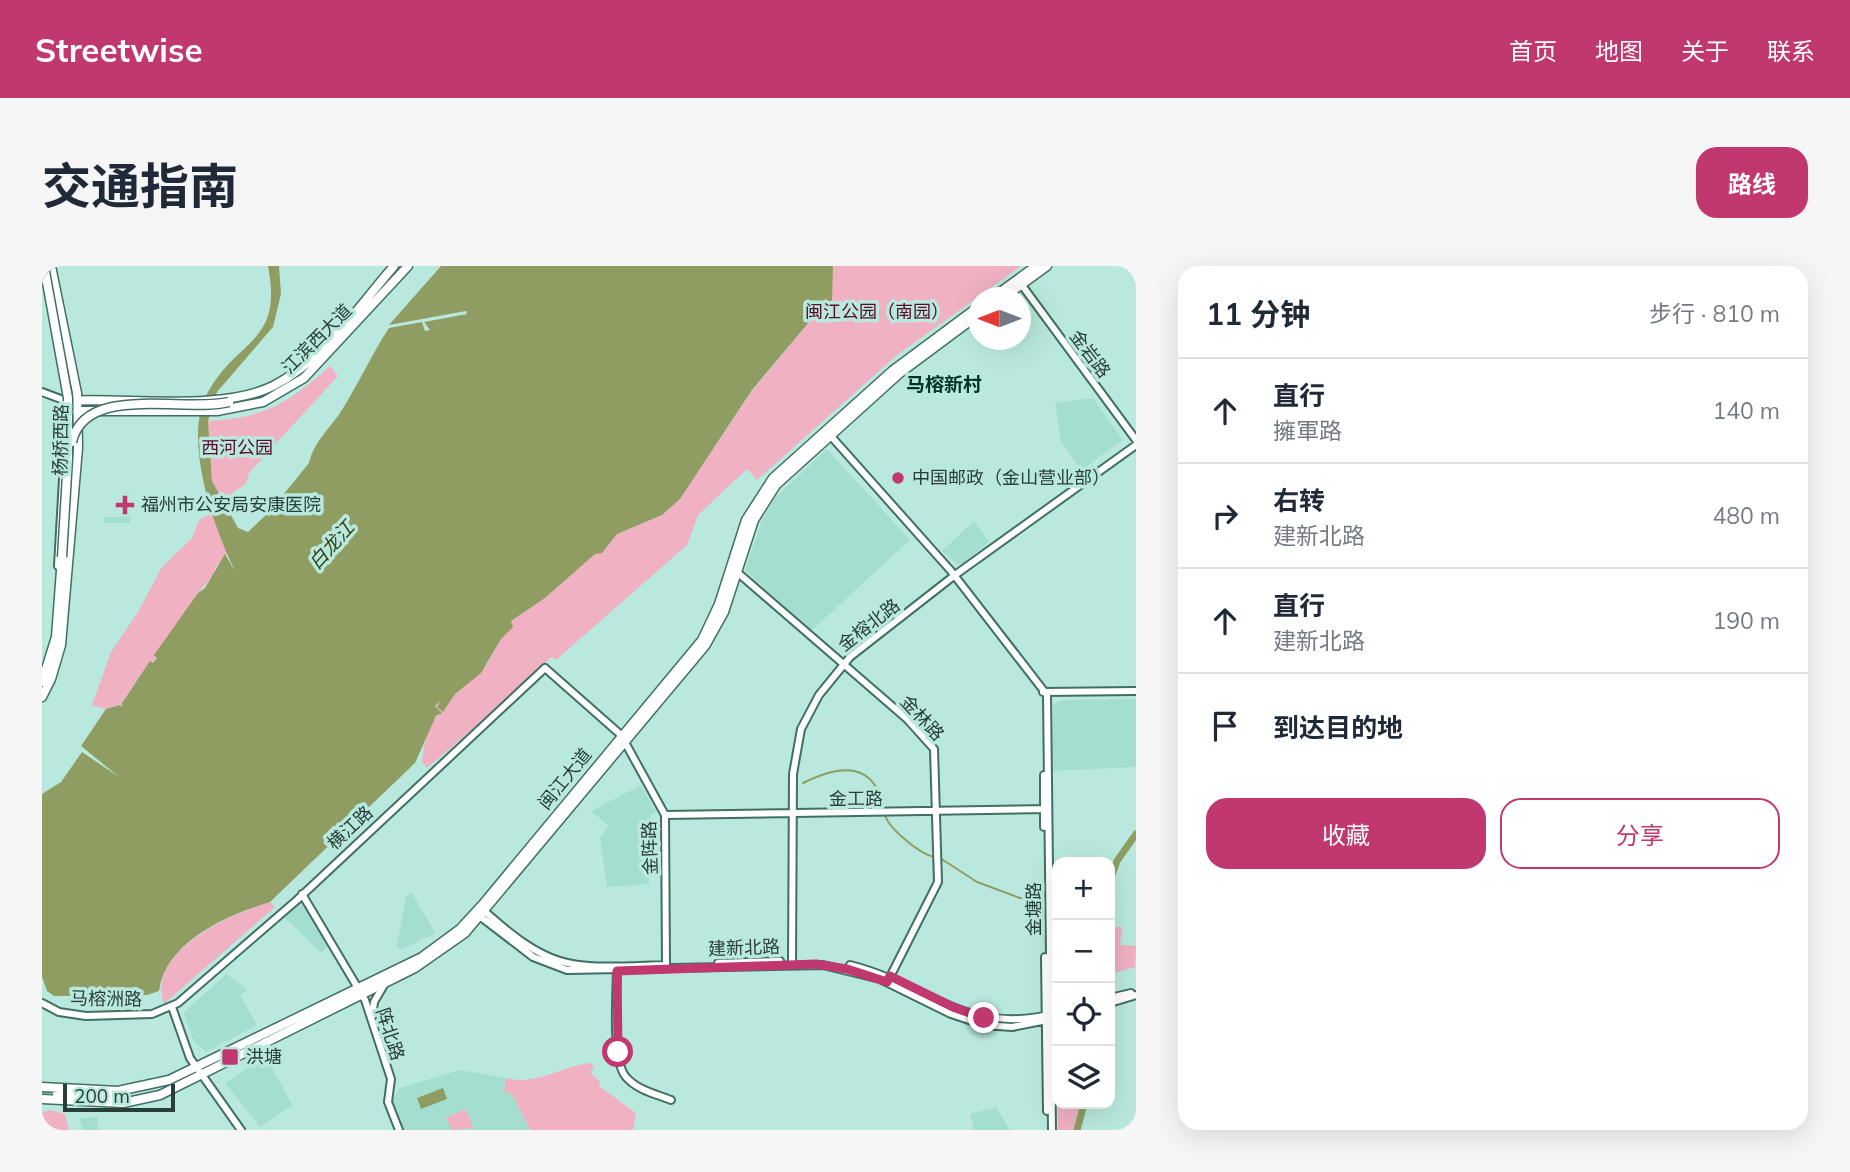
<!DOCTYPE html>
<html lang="zh">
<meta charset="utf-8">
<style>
:root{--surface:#fff;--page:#f6f6f7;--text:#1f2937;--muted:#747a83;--line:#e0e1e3;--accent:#c13770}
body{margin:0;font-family:Mulish,"Noto Sans SC",sans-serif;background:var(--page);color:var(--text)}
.controls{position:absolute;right:21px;bottom:21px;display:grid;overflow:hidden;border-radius:14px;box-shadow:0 7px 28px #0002}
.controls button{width:63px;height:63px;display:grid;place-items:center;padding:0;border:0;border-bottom:2px solid var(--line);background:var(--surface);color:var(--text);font:35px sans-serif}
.compass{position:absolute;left:926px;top:21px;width:63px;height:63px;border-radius:50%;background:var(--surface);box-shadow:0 7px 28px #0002;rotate:270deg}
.scale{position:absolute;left:21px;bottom:18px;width:112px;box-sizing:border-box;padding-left:7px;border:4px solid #2a3e39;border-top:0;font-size:19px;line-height:24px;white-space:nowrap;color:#2a3e39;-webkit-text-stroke:5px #b9e9de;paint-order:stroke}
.stop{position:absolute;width:21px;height:21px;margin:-16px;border:5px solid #c13770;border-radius:50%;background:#fff}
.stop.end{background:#c13770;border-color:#fff;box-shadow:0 2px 7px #0008}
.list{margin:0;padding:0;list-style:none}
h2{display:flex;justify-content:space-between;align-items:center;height:91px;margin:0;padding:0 28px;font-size:30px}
h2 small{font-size:23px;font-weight:400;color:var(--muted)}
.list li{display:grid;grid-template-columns:46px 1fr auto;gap:21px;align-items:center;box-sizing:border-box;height:105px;padding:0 28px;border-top:2px solid var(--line)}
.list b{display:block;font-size:26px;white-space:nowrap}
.list p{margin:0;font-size:23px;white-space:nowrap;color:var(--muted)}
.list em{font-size:23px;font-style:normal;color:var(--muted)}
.actions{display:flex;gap:14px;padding:21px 28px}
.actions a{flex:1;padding:16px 0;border:2px solid var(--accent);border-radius:21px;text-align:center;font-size:24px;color:var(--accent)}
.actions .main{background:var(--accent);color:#fff}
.icon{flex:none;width:38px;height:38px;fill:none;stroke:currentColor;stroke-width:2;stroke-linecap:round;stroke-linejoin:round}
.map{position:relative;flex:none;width:1094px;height:864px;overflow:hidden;border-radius:21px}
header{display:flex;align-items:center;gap:42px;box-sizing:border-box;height:98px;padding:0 35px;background:var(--accent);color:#fff}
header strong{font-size:33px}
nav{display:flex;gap:38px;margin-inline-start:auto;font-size:24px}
.intro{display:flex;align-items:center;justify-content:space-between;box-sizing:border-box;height:168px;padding:0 42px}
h1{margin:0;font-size:49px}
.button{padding:18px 32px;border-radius:21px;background:var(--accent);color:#fff;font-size:24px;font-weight:700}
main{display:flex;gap:42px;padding:0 42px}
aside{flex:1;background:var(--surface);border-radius:21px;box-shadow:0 7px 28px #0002}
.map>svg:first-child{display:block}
.built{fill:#a4ded1}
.green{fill:#f0b1c3}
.water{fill:#8f9d63}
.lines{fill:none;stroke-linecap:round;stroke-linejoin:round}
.stream{stroke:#8f9d63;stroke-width:2}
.river{stroke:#8f9d63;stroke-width:7}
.primary-tunnel{stroke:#9cc7bd;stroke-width:8;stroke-dasharray:8 4;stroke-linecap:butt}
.secondary-casing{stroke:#416e65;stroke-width:10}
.primary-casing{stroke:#416e65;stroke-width:11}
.secondary{stroke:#fff;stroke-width:6}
.primary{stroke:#fff;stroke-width:8}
.primary-bridge-casing{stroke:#416e65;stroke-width:11;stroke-linecap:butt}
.primary-bridge{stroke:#fff;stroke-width:8}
.route{stroke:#c13770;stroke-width:9}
.poi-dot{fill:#c13770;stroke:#b9e9de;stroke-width:2.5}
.labels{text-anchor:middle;stroke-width:7;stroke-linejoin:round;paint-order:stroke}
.park-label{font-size:18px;fill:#590c2e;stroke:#b9e9de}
.street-label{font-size:18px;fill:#2a3e39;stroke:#b9e9de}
.poi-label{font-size:18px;fill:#2a3e39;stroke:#b9e9de;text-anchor:start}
.neighbourhood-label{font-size:19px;font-weight:bold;fill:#00322a;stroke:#b9e9de}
.water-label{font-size:19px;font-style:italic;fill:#364013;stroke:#b9e9de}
</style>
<header>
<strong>Streetwise</strong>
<nav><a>首页</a><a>地图</a><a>关于</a><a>联系</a></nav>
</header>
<div class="intro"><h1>交通指南</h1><a class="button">路线</a></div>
<main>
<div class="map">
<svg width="1094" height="864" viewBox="0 0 1094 864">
<rect width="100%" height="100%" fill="#b9e9de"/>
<path class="built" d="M 1051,132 L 1081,174 L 1046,199 L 1048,203 L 1042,208 L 1019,175 L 1013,137 Z
M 785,183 L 868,274 L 769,365 L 703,304 L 720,254 L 733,232 Z
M 88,226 L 88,257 L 62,257 L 62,251 L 79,251 L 80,227 Z
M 932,255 L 947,276 L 921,297 L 915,298 L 900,285 Z
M 1094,433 L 1094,501 L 1010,505 L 1011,439 L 1020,434 Z
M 599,519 L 614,547 L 609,548 L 606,576 L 607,618 L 565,621 L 558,572 L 567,560 L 549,545 Z
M 370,627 L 393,667 L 359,684 L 355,679 L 364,630 Z
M 255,636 L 261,638 L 286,680 L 279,687 L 241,650 Z
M 184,708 L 203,721 L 205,725 L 198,729 L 215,759 L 164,786 L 152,776 L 142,747 Z
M 224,790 L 250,839 L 218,861 L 183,817 Z
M 418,804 L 464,812 L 462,826 L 470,827 L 488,864 L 361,864 L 349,835 L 358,822 Z
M 954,841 L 968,864 L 932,864 L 928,848 Z
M 56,851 L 56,864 L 41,864 L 37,852 Z"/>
<path class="green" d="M 791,0 L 979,0 L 855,89 L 715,214 L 705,203 L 656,249 L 645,279 L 514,394 L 509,391 L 463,435 L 385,502 L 380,495 C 382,481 386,454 400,447 L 393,440 L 398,435 L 396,441 L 401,446 L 413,428 L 444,400 L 459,373 L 470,361 L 469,355 L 503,332 L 553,288 L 560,286 L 575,268 L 620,249 L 638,233 L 710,125 L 773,49 L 764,35 L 776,45 C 791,31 789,19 791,0 Z
M 288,100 L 296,110 L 207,207 L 204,218 L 180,234 L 170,215 L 166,155 C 221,153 248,136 288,100 Z
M 170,247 L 186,287 L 173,302 L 173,307 L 156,327 L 111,397 L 108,396 L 80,436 L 81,441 L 78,439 L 64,443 L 50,439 L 69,386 L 96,346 L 120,301 L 150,272 L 157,254 Z
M 228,636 L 233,641 L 122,738 C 104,685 188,648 228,636 Z
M 1068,661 L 1080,661 L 1078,679 L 1094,680 L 1093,701 L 1068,708 Z
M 549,797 L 552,801 L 548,806 L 558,816 L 557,820 L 594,847 L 591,864 L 488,864 L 470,828 L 462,826 L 464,812 C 496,820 518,800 549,797 Z
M 1016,838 L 1038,838 L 1031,864 L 1016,864 Z
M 423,843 L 432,862 L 410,864 L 404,852 Z
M 9,844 L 23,848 L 27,864 L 0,864 L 0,846 Z"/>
<path class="water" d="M 226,0 L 237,0 L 239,28 L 231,61 L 175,126 L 166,155 L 170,215 L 196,262 L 206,266 L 228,245 L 267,197 C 272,176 287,163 298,147 C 316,119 329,89 347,62 L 380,56 L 383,65 L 388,64 L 382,56 L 425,48 L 424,45 L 347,59 L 399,0 L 791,0 L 790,34 L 778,46 L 764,35 L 773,49 L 710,124 L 638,233 L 620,249 L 575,268 L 560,287 L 553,288 L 503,332 L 469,355 L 471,361 L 459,373 L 439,407 L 413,428 L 401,446 L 395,441 L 398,435 L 393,440 L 400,447 L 394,450 L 373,497 L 228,636 C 186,649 124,675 117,725 L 105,729 L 12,730 L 5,725 L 0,711 L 0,528 L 19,516 L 40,486 L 77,511 L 39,480 L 64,443 L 78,439 L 81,441 L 80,437 L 108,395 L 111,397 L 115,392 L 112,389 L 156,327 L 163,322 L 183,288 L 194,307 C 173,265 139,172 166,126 C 197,71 241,78 226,0 Z
M 401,822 L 405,833 L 379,843 L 375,832 Z"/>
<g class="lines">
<path class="stream" d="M 761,517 C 799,498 833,495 842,544
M 843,549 C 847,563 879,589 893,591
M 898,592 L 935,616 L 978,632 L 996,635"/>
<path class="river" d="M 1068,614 L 1075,595 L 1094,568
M 1035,864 L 1042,838"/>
<path class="primary-tunnel" d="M 0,826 L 15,828"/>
<defs>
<path id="secondary" d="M 979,18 L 1094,174
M 0,126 L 24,135
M 787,168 L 909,305 L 1005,429 L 1010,864
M 16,300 L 23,178
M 695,306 L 865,453 L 892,483 L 896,616 L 848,711
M 1001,426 L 1094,425
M 1002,509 L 1002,561
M 623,549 L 1006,543
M 260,628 L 323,734 L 349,813 L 346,836 L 357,864
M 439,642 C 512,708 528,702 623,699
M 435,648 L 491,691 L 525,704 L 781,699 L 838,713 L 909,748 L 942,759 L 970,761 L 1015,752
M 1003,691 L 1005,845
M 676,697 L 738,695
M 750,698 L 751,508 L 759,463 L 777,429 L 808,391 L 913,309 L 1094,179
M 808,699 C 890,720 924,771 1015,747
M 575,701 C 575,725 569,794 584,811 C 595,824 614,828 629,834
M 1068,732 L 1089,727
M 0,737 L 17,746 L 44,750 L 110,748 L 136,737 L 255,634 L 503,402 L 579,469 L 623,549 L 624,699
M 1068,737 L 1094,729
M 130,741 L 148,792 L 199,864
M 330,751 L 332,736 L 342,719"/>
<path id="primary" d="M 950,32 L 994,0
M 961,32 L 1005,0
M 24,135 C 83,131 179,146 231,120 C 281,95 316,41 352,0
M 34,145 L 175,145 L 221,136 L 262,112 L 366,0
M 0,416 L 14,371 L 20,291
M 0,431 L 9,413 L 19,379 L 36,182 L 35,127 L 9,0
M 0,821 L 76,825 L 127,814 L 380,691 L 418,663 L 441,638 L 660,374 L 677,338 L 704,254 L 731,212 L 850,105 L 936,41
M 15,828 L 67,832
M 0,833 L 81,837 L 118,829 L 373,702 L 423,667 L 663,380 L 682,346 L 712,254 L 734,219 L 858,107 L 936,49"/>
</defs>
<use href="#secondary" class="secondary-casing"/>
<use href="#primary" class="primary-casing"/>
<use href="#secondary" class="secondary"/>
<use href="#primary" class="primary"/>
<defs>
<path id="primary-bridge" d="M 2,0 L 26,132 L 26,192 L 20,291
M 30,176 C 43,117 143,147 187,136"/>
</defs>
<use href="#primary-bridge" class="primary-bridge-casing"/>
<use href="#primary-bridge" class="primary-bridge"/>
</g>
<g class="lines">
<path class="route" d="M 576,786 L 575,705 L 774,698 L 805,703 L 845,716 L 848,710 L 911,741 L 942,752"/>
</g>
<g class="poi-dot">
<circle cx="856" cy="212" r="7"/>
<path d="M79.5 228.5h7v7h7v7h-7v7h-7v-7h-7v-7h7z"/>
<rect x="179" y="782" width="18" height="18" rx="3.5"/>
</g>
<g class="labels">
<g class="park-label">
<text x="835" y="52">闽江公园（南园）</text>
<text x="195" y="188">西河公园</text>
</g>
<g class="street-label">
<text transform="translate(275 73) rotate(-45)" y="6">江滨西大道</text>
<text transform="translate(1048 88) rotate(53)" y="6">金岩路</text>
<text transform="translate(19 174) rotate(-89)" y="6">杨桥西路</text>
<text transform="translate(827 359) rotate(-38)" y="6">金榕北路</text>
<text transform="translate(880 452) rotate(47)" y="6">金林路</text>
<text transform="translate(523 513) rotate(-51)" y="6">闽江大道</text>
<text x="814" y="539">金工路</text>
<text transform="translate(308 562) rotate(-43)" y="6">横江路</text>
<text transform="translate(608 582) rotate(-92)" y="6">金阵路</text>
<text transform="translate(992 643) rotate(-90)" y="6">金塘路</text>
<text transform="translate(702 682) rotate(-2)" y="6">建新北路</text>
<text transform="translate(64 733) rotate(1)" y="6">马榕洲路</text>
<text transform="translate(348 768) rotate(72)" y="6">阵北路</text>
</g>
<g class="poi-label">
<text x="870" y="218">中国邮政（金山营业部）</text>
<text x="99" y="245">福州市公安局安康医院</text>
<text x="204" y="797">洪塘</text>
</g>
<g class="neighbourhood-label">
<text x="902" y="125">马榕新村</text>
</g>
<g class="water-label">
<text transform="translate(289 279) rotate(-48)" y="7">白龙江</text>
</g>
</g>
</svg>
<div class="controls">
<button>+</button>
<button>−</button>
<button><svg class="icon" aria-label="locate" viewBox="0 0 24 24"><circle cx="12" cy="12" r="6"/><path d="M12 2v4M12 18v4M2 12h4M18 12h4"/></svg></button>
<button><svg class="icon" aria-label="layers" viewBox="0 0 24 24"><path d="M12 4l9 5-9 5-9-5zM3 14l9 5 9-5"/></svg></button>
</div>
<svg class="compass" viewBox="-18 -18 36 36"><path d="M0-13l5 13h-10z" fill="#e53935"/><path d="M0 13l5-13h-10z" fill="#747a83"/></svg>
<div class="scale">200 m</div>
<div class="stop" style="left:576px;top:786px"></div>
<div class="stop end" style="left:942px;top:752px"></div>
</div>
<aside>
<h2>11 分钟<small>步行 · 810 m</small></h2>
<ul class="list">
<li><svg class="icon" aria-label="ahead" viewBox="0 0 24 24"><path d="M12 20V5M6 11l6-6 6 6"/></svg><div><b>直行</b><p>擁軍路</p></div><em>140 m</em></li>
<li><svg class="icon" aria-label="right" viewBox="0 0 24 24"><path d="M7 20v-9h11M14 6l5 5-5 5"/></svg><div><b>右转</b><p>建新北路</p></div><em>480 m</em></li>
<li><svg class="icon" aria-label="ahead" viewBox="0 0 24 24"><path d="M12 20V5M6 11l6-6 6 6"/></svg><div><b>直行</b><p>建新北路</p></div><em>190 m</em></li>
<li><svg class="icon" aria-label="arrive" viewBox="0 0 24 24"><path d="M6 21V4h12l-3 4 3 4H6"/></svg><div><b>到达目的地</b></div></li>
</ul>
<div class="actions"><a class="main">收藏</a><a>分享</a></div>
</aside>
</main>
